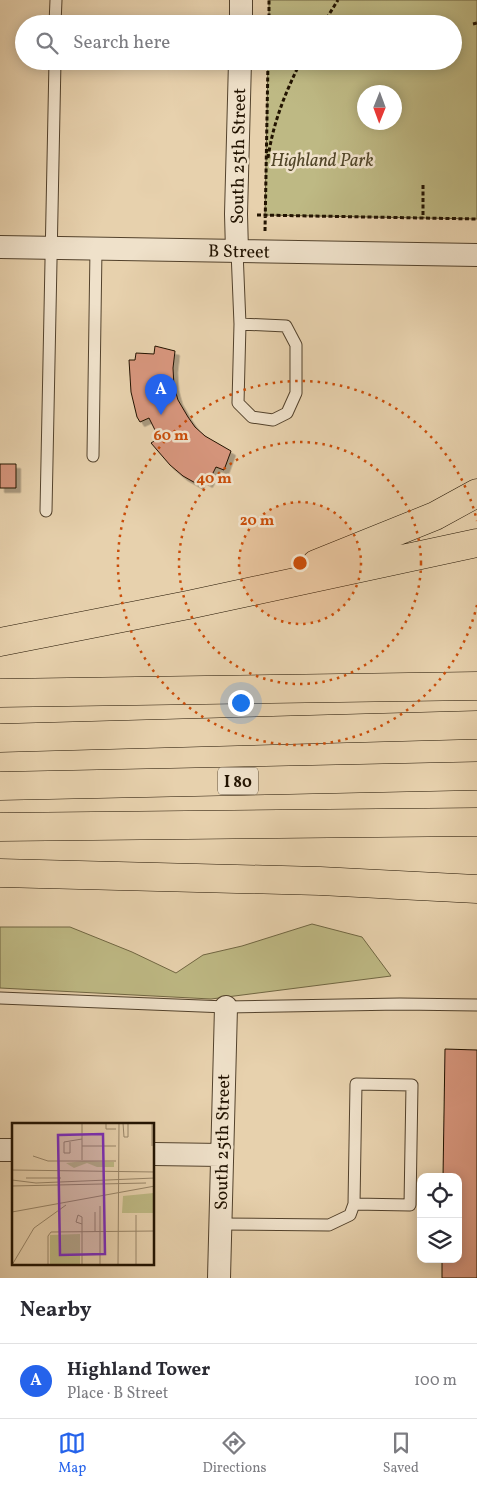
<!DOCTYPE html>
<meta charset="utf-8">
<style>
:root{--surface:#fff;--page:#f2f2f3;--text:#2b2b33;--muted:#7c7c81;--line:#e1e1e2;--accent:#2563eb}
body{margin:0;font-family:Vollkorn,serif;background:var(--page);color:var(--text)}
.controls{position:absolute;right:15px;bottom:15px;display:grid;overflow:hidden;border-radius:10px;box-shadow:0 2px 12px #0003}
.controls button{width:45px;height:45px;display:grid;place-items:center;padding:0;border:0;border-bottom:1px solid var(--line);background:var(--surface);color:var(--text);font:25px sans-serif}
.compass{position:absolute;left:357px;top:85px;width:45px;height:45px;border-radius:50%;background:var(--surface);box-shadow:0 2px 12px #0003;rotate:181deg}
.you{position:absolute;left:240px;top:702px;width:18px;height:18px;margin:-12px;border:4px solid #fff;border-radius:50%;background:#1a73e8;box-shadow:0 0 0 8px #1a73e833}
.badge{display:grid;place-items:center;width:32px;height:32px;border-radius:50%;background:var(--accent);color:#fff;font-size:16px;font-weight:700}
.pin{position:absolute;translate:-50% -41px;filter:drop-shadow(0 1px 2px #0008)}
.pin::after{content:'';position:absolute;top:26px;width:18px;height:15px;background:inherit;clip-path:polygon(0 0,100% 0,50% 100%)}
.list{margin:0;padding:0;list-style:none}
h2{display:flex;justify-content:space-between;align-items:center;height:65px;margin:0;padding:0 20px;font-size:21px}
h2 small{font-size:16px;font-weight:400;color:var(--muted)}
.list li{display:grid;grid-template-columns:32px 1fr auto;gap:15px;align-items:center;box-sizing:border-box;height:75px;padding:0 20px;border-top:1px solid var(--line)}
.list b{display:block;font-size:19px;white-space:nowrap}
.list p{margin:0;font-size:16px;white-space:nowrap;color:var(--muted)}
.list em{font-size:16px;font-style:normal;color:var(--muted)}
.icon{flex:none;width:28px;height:28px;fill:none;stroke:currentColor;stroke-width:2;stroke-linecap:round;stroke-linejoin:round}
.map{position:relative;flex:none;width:477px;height:1278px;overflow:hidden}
.search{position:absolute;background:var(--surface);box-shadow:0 2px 12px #0003;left:15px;right:15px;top:15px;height:55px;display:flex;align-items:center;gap:12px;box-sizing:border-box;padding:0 18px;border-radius:28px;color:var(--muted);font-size:19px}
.sheet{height:140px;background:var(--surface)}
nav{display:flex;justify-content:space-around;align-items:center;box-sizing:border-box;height:70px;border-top:1px solid var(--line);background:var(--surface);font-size:14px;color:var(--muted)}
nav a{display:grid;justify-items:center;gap:2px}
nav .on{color:var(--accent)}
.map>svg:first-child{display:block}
.green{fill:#beb984;stroke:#706642;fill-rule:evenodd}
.building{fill:#d7967d;stroke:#221301;filter:url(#shadow)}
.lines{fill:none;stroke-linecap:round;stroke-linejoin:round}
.service-casing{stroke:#53422c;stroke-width:13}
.minor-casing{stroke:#53422c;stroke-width:24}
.motorway-casing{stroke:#221301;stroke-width:29}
.path{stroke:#221301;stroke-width:3;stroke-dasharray:4 2.5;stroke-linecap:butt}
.service{stroke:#efe1ca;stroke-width:11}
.minor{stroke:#efe1ca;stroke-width:22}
.motorway{stroke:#e7d1ad;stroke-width:28}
.ring{fill:none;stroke:#ca4e0a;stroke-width:2.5;stroke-dasharray:2.5 5}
.labels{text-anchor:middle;stroke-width:5;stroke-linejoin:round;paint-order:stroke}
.shield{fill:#efe1ca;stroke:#60513d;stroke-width:1}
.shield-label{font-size:16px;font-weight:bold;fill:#221301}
.street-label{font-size:18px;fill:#221301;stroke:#efe1ca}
.park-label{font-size:18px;font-style:italic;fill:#514528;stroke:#efe1ca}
.inset-road{fill:none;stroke:#988568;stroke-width:1}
.view{fill:#7b2cbf;fill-opacity:0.15;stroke:#7b2cbf;stroke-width:2.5}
.inset-edge{fill:none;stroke:#221301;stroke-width:2.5}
.centre{fill:#ca4e0a;stroke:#efe1ca;stroke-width:2.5}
.ring-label{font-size:15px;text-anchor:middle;font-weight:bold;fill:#ca4e0a;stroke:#efe1ca;stroke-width:5;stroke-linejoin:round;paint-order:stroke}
</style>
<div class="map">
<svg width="477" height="1278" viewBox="0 0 477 1278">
<defs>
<filter id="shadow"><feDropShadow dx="4.5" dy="4.5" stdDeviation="0" flood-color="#0004"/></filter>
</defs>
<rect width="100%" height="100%" fill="#e7d1ad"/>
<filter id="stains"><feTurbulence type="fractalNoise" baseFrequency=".004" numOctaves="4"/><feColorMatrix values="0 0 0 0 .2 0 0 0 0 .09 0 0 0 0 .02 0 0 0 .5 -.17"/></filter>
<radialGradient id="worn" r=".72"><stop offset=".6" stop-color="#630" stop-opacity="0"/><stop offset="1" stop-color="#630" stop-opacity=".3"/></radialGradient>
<path class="green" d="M 269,0 L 477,0 L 477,219 L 265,215 L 268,61 L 453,61 L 453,24 L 269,24 ZM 394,92 L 394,122 L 364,122 L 364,92 Z
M 312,924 L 362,937 L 391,976 L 211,999 L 0,988 L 0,927 L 70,927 L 132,952 L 176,973 L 203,955 L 242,946 Z"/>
<path class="building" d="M 155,346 L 175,351 L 173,368 L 174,386 L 178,400 L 188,417 L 195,427 L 205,436 L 231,451 L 224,470 L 216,467 L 208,483 L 201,479 L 199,485 L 183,476 L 170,465 L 151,443 L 159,438 L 149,418 L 140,422 L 137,417 L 131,392 L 129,360 L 135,360 L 136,353 L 154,354 Z
M 0,464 L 16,464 L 16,488 L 0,488 Z
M 445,1049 L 477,1050 L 477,1278 L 442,1278 L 442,1259 L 458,1259 L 458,1177 L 443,1177 Z"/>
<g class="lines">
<defs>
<path id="service" d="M 55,24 L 56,0
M 237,251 L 240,324 L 238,403 L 252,417 L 273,420 L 287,413 L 296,393 L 296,345 L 286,326 L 240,324
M 93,456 L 96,249
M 46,511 L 55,61
M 0,998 L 226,1007 L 400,1004 L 477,1005
M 220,1224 L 329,1225 L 350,1215 L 354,1204 L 356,1084 L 412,1085 L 410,1205 L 354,1204"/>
<path id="minor" d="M 241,24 L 241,0
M 0,247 L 477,255
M 237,251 L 236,214 L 240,61
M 0,1150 L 14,1150
M 154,1154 L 221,1155
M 219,1278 L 226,1007"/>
<path id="motorway" d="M 316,564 L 435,516 L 477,493
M 0,642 L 188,605 L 477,543
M 0,693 L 477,686
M 0,738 L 477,725
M 0,786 L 477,776
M 0,827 L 477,822
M 0,873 L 320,881 L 477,889"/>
</defs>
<use href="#service" class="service-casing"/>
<use href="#minor" class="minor-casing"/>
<use href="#motorway" class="motorway-casing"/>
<path class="path" d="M 269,24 L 269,0
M 323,24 L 338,0
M 473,24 L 477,23
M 268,158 C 273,123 285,93 301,61
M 423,185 L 423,218
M 257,215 L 477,219
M 265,231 L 268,61"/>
<use href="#service" class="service"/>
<use href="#minor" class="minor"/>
<use href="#motorway" class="motorway"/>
</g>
<circle cx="300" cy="563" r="61" fill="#ca4e0a" fill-opacity=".12"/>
<g class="ring">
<circle cx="300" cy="563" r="61"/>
<circle cx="300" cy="563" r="121"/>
<path d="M477 605A182 182 0 1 1 477 521"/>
</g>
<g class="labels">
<rect class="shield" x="218" y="767.5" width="40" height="27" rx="4"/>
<g class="shield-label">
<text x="238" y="787">I 80</text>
</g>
<g class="street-label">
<text transform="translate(238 156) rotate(-89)" y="6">South 25th Street</text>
<text transform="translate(239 251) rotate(1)" y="6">B Street</text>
<text transform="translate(222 1142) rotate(-89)" y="6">South 25th Street</text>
</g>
<g class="park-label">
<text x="322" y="166">Highland Park</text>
</g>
</g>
<g transform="translate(12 1123)">
<rect width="142" height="142" fill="#e7d1ad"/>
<path d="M 71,38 L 102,39 L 102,44 L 85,44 L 75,40 L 62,45 L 54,40 ZM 142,70 L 142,90 L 110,90 L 111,73 ZM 68,111 L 68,142 L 38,142 L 38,112 Z" fill="#beb984"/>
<path class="inset-road" d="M 94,0 L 94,6 L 104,6M 111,0 L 112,14 L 116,14 L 116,0M 58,19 L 58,30 L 52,30 L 52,19 L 70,16M 70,23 L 104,23M 140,23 L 140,0M 21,33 L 36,38 L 104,38M 70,37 L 70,0M 0,47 L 143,49M 14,55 L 49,55M 0,57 L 24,60 L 143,55M 0,63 L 134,60M 0,89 L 143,63M 83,89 L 83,108M 142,95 L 142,142M 70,101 L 64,99 L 66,92 L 70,94 L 70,142M 0,142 L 22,105 L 54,82M 36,142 L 36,113 L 39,109 L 143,108M 88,142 L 88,83M 106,142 L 107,0M 124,142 L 124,92"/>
<path class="view" d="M 91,11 L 93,131 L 48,132 L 46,12 Z"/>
<rect width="142" height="142" class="inset-edge"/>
</g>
<circle cx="300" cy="563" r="8" class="centre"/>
<g class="ring-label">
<text x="171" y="440">60 m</text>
<text x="214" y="483">40 m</text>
<text x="257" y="525">20 m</text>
</g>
<rect width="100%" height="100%" filter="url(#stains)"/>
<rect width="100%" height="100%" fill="url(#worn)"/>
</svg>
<div class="controls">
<button><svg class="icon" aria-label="locate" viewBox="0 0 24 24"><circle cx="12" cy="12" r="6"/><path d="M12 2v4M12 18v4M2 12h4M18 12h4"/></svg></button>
<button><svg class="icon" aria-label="layers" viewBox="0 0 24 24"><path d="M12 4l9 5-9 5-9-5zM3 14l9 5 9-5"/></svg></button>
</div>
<svg class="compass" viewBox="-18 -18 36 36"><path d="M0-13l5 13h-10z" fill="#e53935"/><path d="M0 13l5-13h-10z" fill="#7c7c81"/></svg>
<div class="you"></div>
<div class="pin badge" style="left:161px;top:415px">A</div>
<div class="search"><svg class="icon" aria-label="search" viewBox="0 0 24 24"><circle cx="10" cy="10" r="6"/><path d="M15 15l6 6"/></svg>Search here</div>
</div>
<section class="sheet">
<h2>Nearby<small></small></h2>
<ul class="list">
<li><span class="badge">A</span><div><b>Highland Tower</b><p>Place · B Street</p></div><em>100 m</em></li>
</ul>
</section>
<nav>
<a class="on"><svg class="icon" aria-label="map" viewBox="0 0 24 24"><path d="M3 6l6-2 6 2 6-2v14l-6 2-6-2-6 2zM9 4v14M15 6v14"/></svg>Map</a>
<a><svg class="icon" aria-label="directions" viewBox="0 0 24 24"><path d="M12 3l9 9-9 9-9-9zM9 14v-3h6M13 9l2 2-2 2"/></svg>Directions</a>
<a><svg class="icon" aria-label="saved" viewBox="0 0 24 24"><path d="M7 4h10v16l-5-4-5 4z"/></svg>Saved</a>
</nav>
